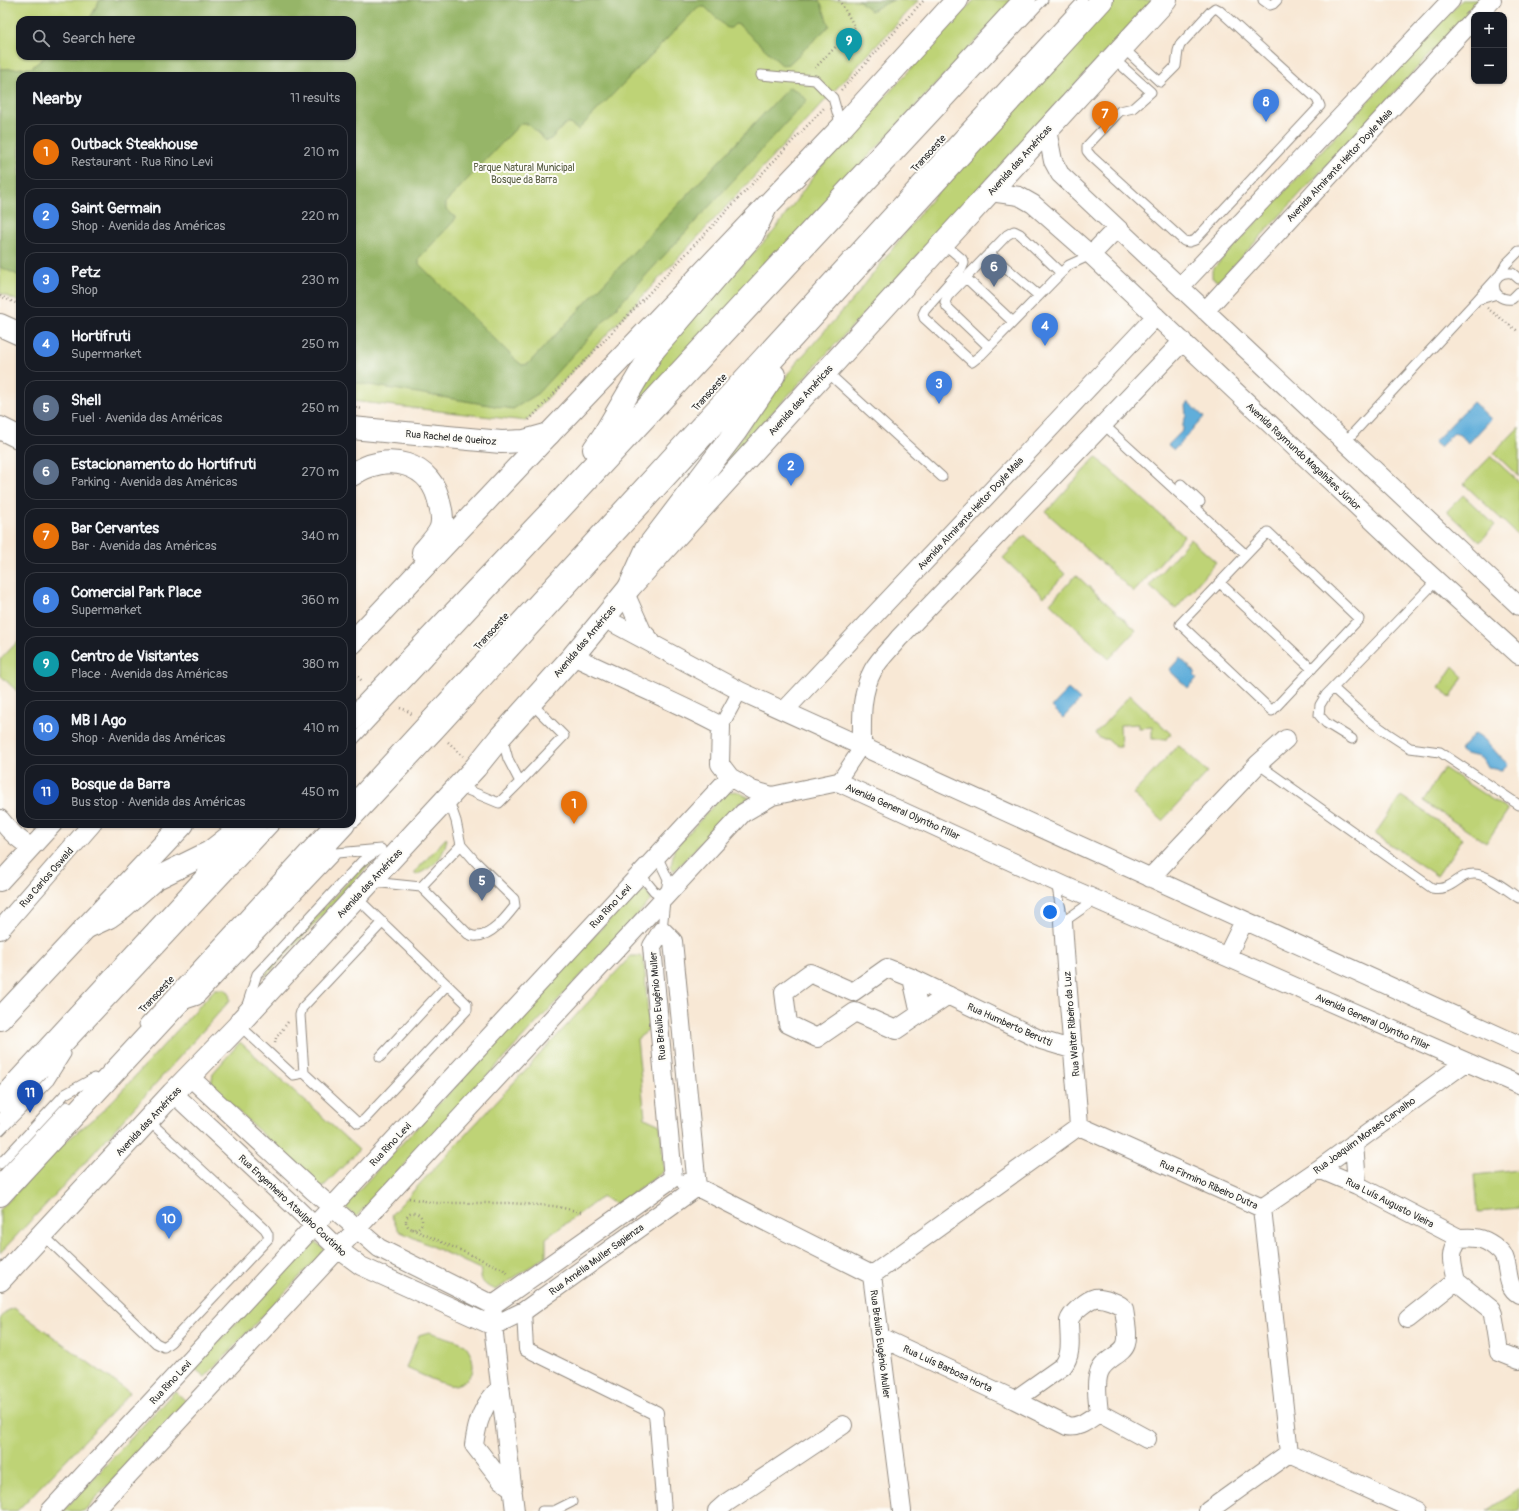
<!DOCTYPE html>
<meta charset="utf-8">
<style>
:root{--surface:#171b24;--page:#20242c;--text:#f1f3f6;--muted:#9ea1a6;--line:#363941;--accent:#c8321e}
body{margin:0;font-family:Pangolin,sans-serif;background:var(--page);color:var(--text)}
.controls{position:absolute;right:12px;top:12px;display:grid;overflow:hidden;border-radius:8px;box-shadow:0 1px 3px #0004}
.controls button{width:36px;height:36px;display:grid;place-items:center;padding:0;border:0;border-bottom:1px solid var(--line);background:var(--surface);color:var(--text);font:20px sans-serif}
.you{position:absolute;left:1050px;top:912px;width:14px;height:14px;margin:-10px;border:3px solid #fff;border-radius:50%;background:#1a73e8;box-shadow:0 0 0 6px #1a73e833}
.badge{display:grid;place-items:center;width:26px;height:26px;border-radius:50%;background:var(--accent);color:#fff;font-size:13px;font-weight:700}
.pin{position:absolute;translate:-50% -33px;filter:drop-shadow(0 1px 2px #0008)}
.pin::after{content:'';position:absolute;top:21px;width:14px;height:12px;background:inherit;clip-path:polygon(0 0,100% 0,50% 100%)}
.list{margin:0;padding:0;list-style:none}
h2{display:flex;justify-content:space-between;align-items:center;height:52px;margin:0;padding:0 16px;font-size:17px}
h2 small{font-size:13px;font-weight:400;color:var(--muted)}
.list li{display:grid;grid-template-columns:26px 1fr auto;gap:12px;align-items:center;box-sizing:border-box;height:56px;margin:0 8px 8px;padding:0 8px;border:1px solid var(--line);border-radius:12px}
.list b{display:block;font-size:15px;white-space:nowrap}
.list p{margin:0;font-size:13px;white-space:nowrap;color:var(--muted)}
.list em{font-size:13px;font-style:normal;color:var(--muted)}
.icon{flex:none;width:22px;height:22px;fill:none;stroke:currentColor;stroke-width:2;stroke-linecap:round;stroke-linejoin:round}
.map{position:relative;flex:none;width:1519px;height:1511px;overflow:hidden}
.search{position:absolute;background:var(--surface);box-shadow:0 1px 3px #0004;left:16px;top:16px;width:340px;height:44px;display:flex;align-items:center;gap:10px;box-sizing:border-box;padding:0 14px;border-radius:12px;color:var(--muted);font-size:15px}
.panel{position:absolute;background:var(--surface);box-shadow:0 1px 3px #0004;left:16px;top:72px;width:340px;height:756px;border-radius:12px}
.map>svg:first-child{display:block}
.green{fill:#bed376;stroke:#747f50;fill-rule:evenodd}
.forest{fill:#96b567;stroke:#607049}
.water{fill:#60aeda;stroke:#466c82}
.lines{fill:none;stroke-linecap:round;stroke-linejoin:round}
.service-casing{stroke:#928a80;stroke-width:11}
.pedestrian-casing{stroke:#928a80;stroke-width:16}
.minor-casing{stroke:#928a80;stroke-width:20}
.tertiary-casing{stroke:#928a80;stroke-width:24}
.secondary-casing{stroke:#928a80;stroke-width:24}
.trunk-casing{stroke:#928a80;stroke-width:24}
.path{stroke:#928a80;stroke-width:2.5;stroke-dasharray:1 3;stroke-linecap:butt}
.service{stroke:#fff;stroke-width:9}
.pedestrian{stroke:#fff;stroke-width:14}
.minor{stroke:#fff;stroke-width:18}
.tertiary{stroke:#fff;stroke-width:22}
.secondary{stroke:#fff;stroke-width:22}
.trunk{stroke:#fff;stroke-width:22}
.labels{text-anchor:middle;stroke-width:4;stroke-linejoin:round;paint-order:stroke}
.street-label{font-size:10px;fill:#2b2b2b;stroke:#fdfcf7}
.park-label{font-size:10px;fill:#575d42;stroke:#fdfcf7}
</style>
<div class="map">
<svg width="1519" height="1511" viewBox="0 0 1519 1511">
<rect width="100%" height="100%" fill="#fdfcf7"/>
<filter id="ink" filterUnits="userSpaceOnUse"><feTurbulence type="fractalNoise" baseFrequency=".025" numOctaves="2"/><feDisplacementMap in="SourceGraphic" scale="8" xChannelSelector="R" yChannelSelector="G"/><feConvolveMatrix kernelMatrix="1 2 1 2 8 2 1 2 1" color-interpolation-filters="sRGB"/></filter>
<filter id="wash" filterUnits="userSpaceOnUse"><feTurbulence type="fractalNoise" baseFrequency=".012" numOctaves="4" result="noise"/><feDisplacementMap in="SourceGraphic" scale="16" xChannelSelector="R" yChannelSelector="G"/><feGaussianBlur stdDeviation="0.9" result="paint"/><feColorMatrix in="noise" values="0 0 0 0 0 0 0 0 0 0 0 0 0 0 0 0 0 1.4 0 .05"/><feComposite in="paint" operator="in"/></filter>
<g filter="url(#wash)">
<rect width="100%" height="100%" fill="#f8e8d5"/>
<path class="green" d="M 0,0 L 919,0 L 526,421 L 352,401 L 352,76 L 20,76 L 20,302 L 0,293 ZM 20,20 L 352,20 L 352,56 L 20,56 Z
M 974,0 L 1014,0 L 628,415 L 671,341 L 774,231 L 818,170 Z
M 1113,0 L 1153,0 L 725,464 L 721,465 L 797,362 L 855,297 L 924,208 L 987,136 Z
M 1462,0 L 1480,0 L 1223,277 L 1217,281 L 1212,278 L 1212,270 Z
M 1519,427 L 1519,477 L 1494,453 Z
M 1491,456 L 1519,482 L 1519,536 L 1464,484 Z
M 1096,457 L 1184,536 L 1134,592 L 1046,512 Z
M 1463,495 L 1495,525 L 1480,542 L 1447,511 Z
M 1025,535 L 1065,574 L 1044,597 L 1003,558 Z
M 1190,539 L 1216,562 L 1176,609 L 1149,586 Z
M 1076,575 L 1136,630 L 1109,659 L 1050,603 Z
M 20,639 L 20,694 L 0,675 L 0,660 Z
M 1453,666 L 1463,676 L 1451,698 L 1439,687 Z
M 1130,695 L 1171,734 L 1167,739 L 1152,739 L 1152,727 L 1139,728 L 1139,724 L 1120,725 L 1121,747 L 1116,747 L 1107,739 L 1101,739 L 1095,734 Z
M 1178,745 L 1208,772 L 1162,821 L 1133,794 Z
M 1444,768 L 1508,810 L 1486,843 L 1423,801 Z
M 736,791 L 750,798 L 738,804 L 674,871 L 671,867 L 674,849 L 723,795 L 729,792 Z
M 1401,796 L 1463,838 L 1437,876 L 1375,834 Z
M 446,838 L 447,839 C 442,860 435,866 416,875 L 414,873 Z
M 374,859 L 375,859 L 264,978 L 270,965 L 363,866 Z
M 638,889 L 648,892 L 651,900 L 356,1217 L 344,1206 Z
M 631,956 L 640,956 L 644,960 L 649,1030 L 637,1039 L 645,1118 L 660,1125 L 664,1169 L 663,1172 L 617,1205 L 602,1197 L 546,1238 L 546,1256 L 496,1290 C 488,1287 484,1285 480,1277 L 482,1270 L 399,1231 L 391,1215 Z
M 215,989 L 224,989 L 229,992 L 230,1000 L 225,1006 L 73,1176 L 0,1253 L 0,1210 L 58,1148 L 100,1113 L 116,1097 Z
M 240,1042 L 359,1150 L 321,1189 L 211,1086 L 213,1073 Z
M 1519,1170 L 1519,1208 L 1478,1212 L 1475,1175 Z
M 313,1239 L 325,1250 L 205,1377 L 194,1368 Z
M 14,1308 L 130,1393 L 17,1511 L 0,1511 L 0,1319 L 7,1311 Z
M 429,1332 C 438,1335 458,1340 464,1344 C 471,1350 475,1364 472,1373 C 469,1380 456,1387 449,1385 C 436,1382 418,1373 406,1368 L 419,1335 Z
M 175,1391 L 186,1401 L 84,1511 L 63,1511 Z
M 1519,1489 L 1519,1511 L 1486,1511 Z"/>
<path class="forest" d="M 100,0 L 818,0 L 821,3 L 829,26 L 789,64 L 782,65 L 739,25 L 735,24 L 731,28 L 727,28 L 705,7 L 698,7 L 578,130 L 570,124 L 565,124 L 551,139 L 546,141 L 528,124 L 520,124 L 446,202 L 446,209 L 455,217 L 454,221 L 419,258 L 419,264 L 517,361 L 522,365 L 528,364 L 789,87 L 797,91 L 807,100 L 536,395 L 513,409 L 352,382 L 352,76 L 20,76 L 20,276 L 0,267 L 0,69 L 31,68 L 46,56 L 352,56 L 352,20 L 89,20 Z
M 858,0 L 893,0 L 871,11 Z"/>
<path class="water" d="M 1188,402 L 1204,417 L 1174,450 L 1168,445 L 1183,430 L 1183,423 L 1186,416 L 1185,405 Z
M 1473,402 L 1491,419 L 1469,443 L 1457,433 L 1454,433 L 1440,447 L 1434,442 Z
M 1180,658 L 1196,673 L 1194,675 L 1197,678 L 1188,688 L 1169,670 Z
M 1068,689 L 1080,700 L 1063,718 L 1052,707 Z
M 1475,733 C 1490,741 1495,754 1508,764 L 1502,770 L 1488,768 C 1486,765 1485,761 1482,759 C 1476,754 1466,757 1460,750 Z"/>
</g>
<g filter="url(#ink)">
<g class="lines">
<defs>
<path id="service" d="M 1263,0 L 1270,5 L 1273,4 L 1277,0
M 1113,58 L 1151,92 L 1133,108 L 1120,111 L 1087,146 L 1087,151 L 1091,156 L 1184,241 L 1189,242 L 1195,240 L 1320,106 L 1317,99 L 1219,10 L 1215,8 L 1211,11 L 1180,45 L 1178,51 L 1176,66 L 1160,82 L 1122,47
M 761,75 L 815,80 L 833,98 L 841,126
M 943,243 L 962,259 L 964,263 L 962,268 L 925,310 L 923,314 L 924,318 L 972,362 L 981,355 L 1069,265 L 1091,255
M 989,253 L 1039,296
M 1500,275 L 1506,264 L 1519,251
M 965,277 L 1013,322
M 1496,279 L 1477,300 L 1497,294
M 1519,279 L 1512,273 C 1489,269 1488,302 1512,299 L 1519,292
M 989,347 L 947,307 L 945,302 L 948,296 L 1007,235 L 1014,231 L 1020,234 L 1061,273
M 826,371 L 942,477
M 1103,424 L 1246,555
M 1345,442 L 1477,300
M 1181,484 L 1200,502
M 1268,532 L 1359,619 L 1272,711 L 1180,624 Z
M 1220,583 L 1312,669
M 1333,688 L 1366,718 L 1387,733 L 1410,748 L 1440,752 L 1519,805
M 1352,739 L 1326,723 L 1319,715 L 1320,705 L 1326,695 L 1437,580
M 352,742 L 1043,0
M 1258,764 L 1432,888 C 1453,892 1458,873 1475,874 C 1487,874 1508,891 1519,898
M 520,782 L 564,736 L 531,703
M 458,786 L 499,803 L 520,782 L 508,759 L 502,737
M 352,798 L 1083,0
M 640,874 L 654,891 L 665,898 L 668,879 L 657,856
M 1056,881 L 1063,922 L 1096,899
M 372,882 L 421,887 L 461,845 L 456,821 L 448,798
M 421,887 L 468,934 C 470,935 474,937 477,936 C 492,936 507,916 515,906 L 514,899 L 475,861 L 461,845
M 662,930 L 665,900
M 183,1005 L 198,1000 L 337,853 L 381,849
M 247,1005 L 257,974 L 362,861 L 379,850
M 144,1024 L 328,824
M 239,1025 L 293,1075 L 304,1073 L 358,1123 L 364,1120 L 467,1010 L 467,1004 L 356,897
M 380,1057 L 447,985
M 304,1073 L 300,1015 L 302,1008 L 383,922
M 0,1119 L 276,824
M 0,1131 L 49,1081 L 66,1054
M 0,1164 L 65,1094 L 94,1078
M 0,1178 L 67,1106
M 43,1235 L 156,1343 L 164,1347 L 171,1342 L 268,1239 L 268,1234 L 265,1229 L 148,1120
M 542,1511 L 554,1511 L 572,1502"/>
<path id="pedestrian" d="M 721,726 L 740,691
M 838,782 L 862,746
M 524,1311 L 526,1349 L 656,1413 L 664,1511"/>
<path id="minor" d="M 1478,15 L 1492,0
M 1047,130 L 1053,161 L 1060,174 L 1519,606
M 990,192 L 1019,196 L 1033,204 L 1091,255 L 1413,559 L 1519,655
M 1091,255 L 1117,228
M 1180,287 L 1451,0
M 1205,311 L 1474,19
M 625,593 L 642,631 L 651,641
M 604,618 L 740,691 L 1519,1045
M 573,656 C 622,680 673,700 721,726 L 720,764 L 730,777 L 752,790 L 772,796 L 838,782 L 1065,886 L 1519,1085
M 784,711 L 1156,316
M 862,746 C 862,720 860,694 873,670 C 880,658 891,648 899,638 L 1183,341
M 0,819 C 9,831 18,840 31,847
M 1150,878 L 1258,764 L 1286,739
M 0,882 L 53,824
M 1063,922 C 1067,990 1074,1058 1079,1126
M 0,930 L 92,824
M 1227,956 L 1244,921
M 912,978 L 920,1014
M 948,995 L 896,1030 L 855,1012 L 817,1038 L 788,1024 L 784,992 L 810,973 L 853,992 L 887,968 L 912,978 L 1041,1040 L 1074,1050
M 190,1077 L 312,1190 L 379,1248 L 493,1305
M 173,1093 L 295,1207 L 338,1249 L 361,1266 L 493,1326 L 524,1311 L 697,1187 L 673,941 L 662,930 L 652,946 L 673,1178
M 1354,1143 L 1357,1185
M 1319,1169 L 1357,1185 L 1459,1238 C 1448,1254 1452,1263 1456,1281 L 1491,1309 L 1493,1314 L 1499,1352 L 1519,1360
M 686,1183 L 697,1187 L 872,1275 L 902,1511
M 1262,1208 L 1319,1169 L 1466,1062
M 1459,1238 C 1474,1237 1482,1237 1494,1246 C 1497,1249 1501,1251 1503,1255 C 1510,1267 1505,1287 1519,1294
M 872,1275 L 1079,1126 L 1262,1208 L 1289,1453 L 1417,1511
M 493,1305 L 673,1178
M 493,1313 L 493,1326 L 515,1511
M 1408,1319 L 1456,1281
M 880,1337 L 1015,1400 L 1067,1426 C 1079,1429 1089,1419 1099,1413
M 500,1388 C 483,1404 477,1422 474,1445 L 501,1480 L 513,1489
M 1015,1400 L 1063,1366 C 1073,1354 1069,1336 1069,1321 C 1071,1313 1087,1300 1095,1298 C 1102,1297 1121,1303 1124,1309 C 1125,1318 1129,1336 1126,1344 C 1123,1355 1103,1359 1099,1373 C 1095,1384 1098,1401 1099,1413
M 1099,1413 L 1147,1439
M 50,1511 L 730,777
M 95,1511 L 743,813 L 772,796
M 717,1511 L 726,1503 L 843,1425
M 1208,1511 L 1289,1453"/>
<path id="tertiary" d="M 0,325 L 20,334
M 0,428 L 20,438
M 352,428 L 501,442 L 524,441 L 549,434"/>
<path id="secondary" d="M 352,475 C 386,451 433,461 440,506 C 442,513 443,523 440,530 C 436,538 429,545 423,552
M 352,643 L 549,434 L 842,127 L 957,0
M 0,1019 L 183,824
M 0,1280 L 173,1093 L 239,1025 L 242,1020 L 476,767 L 501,736 L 573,656 L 629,588 L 943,243 L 1166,0"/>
<path id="trunk" d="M 594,449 L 603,436 L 653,351 L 752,236 L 765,209
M 629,588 L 647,548 L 736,431 L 774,375
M 352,720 L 552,510 L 1025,0
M 352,816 L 434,729 L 1102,0
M 85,928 L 109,917 L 123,907 L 155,879 L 210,852 L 233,834
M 0,1101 L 256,824
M 0,1195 L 344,824"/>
</defs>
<use href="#service" class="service-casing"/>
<use href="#pedestrian" class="pedestrian-casing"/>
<use href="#minor" class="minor-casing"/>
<use href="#tertiary" class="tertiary-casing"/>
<use href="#secondary" class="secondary-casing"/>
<use href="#trunk" class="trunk-casing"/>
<path class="path" d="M 815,68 L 855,27 L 839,0
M 841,90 L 924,0
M 0,296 L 20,305
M 1487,308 L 1519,332
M 352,407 L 363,409
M 529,420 L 824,108
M 352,671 L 363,682
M 400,708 L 406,710 L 413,715
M 448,742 L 463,756
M 275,1043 L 276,1038 L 288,1022
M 409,1198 L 435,1203 L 509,1203 L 554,1206 L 581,1212
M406 1221a8 8 0 1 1 16 0a8 8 0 1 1-16 0Z
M 412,1229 L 503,1269 L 508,1275"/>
<use href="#service" class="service"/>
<use href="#pedestrian" class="pedestrian"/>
<use href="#minor" class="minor"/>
<use href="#tertiary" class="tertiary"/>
<use href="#secondary" class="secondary"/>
<use href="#trunk" class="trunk"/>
</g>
</g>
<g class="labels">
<g class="street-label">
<text transform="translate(928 153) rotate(-48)" y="4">Transoeste</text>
<text transform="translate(1019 160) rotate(-48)" y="4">Avenida das Américas</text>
<text transform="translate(1339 165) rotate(-47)" y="4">Avenida Almirante Heitor Doyle Maia</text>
<text transform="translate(709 392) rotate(-48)" y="4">Transoeste</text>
<text transform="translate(800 400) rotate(-48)" y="4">Avenida das Américas</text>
<text transform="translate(451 437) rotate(5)" y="4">Rua Rachel de Queiroz</text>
<text transform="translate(1304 456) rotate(43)" y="4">Avenida Raymundo Magalhães Júnior</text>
<text transform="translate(970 513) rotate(-47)" y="4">Avenida Almirante Heitor Doyle Maia</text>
<text transform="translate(491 631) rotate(-48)" y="4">Transoeste</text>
<text transform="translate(584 641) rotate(-50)" y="4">Avenida das Américas</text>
<text transform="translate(903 811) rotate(24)" y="4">Avenida General Olyntho Pillar</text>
<text transform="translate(46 877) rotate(-49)" y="4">Rua Carlos Oswald</text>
<text transform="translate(369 883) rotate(-47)" y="4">Avenida das Américas</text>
<text transform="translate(610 906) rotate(-47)" y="4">Rua Rino Levi</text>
<text transform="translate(156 994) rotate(-47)" y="4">Transoeste</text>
<text transform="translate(657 1006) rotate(-95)" y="4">Rua Bráulio Eugênio Muller</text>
<text transform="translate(1373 1021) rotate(24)" y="4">Avenida General Olyntho Pillar</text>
<text transform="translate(1010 1024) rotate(24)" y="4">Rua Humberto Berutti</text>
<text transform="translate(1071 1024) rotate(-95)" y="4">Rua Walter Ribeiro da Luz</text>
<text transform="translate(148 1121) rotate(-47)" y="4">Avenida das Américas</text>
<text transform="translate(1364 1135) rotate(-36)" y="4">Rua Joaquim Moraes Carvalho</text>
<text transform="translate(390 1144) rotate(-47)" y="4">Rua Rino Levi</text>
<text transform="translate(1209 1184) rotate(24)" y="4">Rua Firmino Ribeiro Dutra</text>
<text transform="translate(1390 1202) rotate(27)" y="4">Rua Luís Augusto Vieira</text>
<text transform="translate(293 1205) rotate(43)" y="4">Rua Engenheiro Ataulpho Coutinho</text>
<text transform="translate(596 1259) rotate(-36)" y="4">Rua Amélia Muller Sapienza</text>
<text transform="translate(881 1344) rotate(83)" y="4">Rua Bráulio Eugênio Muller</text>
<text transform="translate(948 1368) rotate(25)" y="4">Rua Luís Barbosa Horta</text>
<text transform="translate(170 1382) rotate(-47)" y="4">Rua Rino Levi</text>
</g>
<g class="park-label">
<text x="524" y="171">Parque Natural Municipal<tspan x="524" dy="12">Bosque da Barra</tspan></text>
</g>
</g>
</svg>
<div class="controls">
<button>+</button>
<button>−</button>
</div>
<div class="you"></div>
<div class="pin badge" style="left:574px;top:824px;background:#e8710a">1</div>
<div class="pin badge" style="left:791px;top:486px;background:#3f7fe0">2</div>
<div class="pin badge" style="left:939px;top:404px;background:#3f7fe0">3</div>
<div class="pin badge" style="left:1045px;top:346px;background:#3f7fe0">4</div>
<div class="pin badge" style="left:482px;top:901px;background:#5c6f8a">5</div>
<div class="pin badge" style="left:994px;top:287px;background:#5c6f8a">6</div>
<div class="pin badge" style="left:1105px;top:134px;background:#e8710a">7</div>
<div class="pin badge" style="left:1266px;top:122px;background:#3f7fe0">8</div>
<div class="pin badge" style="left:849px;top:61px;background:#0f9aa8">9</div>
<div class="pin badge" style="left:169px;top:1239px;background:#3f7fe0">10</div>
<div class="pin badge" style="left:30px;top:1113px;background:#1a4fb4">11</div>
<div class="search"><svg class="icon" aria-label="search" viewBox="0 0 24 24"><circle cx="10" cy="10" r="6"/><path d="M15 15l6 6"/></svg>Search here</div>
<section class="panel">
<h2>Nearby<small>11 results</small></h2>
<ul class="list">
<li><span class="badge" style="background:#e8710a">1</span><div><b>Outback Steakhouse</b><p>Restaurant · Rua Rino Levi</p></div><em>210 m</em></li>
<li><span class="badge" style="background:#3f7fe0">2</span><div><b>Saint Germain</b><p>Shop · Avenida das Américas</p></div><em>220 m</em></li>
<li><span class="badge" style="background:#3f7fe0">3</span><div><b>Petz</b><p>Shop</p></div><em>230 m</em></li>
<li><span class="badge" style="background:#3f7fe0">4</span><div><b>Hortifruti</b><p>Supermarket</p></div><em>250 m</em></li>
<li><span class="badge" style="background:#5c6f8a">5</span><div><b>Shell</b><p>Fuel · Avenida das Américas</p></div><em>250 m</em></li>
<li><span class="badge" style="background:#5c6f8a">6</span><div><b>Estacionamento do Hortifruti</b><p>Parking · Avenida das Américas</p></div><em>270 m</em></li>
<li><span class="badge" style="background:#e8710a">7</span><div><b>Bar Cervantes</b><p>Bar · Avenida das Américas</p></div><em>340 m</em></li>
<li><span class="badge" style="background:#3f7fe0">8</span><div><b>Comercial Park Place</b><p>Supermarket</p></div><em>360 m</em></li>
<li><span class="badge" style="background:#0f9aa8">9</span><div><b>Centro de Visitantes</b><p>Place · Avenida das Américas</p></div><em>380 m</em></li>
<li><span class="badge" style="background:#3f7fe0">10</span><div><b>MB I Ago</b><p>Shop · Avenida das Américas</p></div><em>410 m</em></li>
<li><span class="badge" style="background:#1a4fb4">11</span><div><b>Bosque da Barra</b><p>Bus stop · Avenida das Américas</p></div><em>450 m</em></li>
</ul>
</section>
</div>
